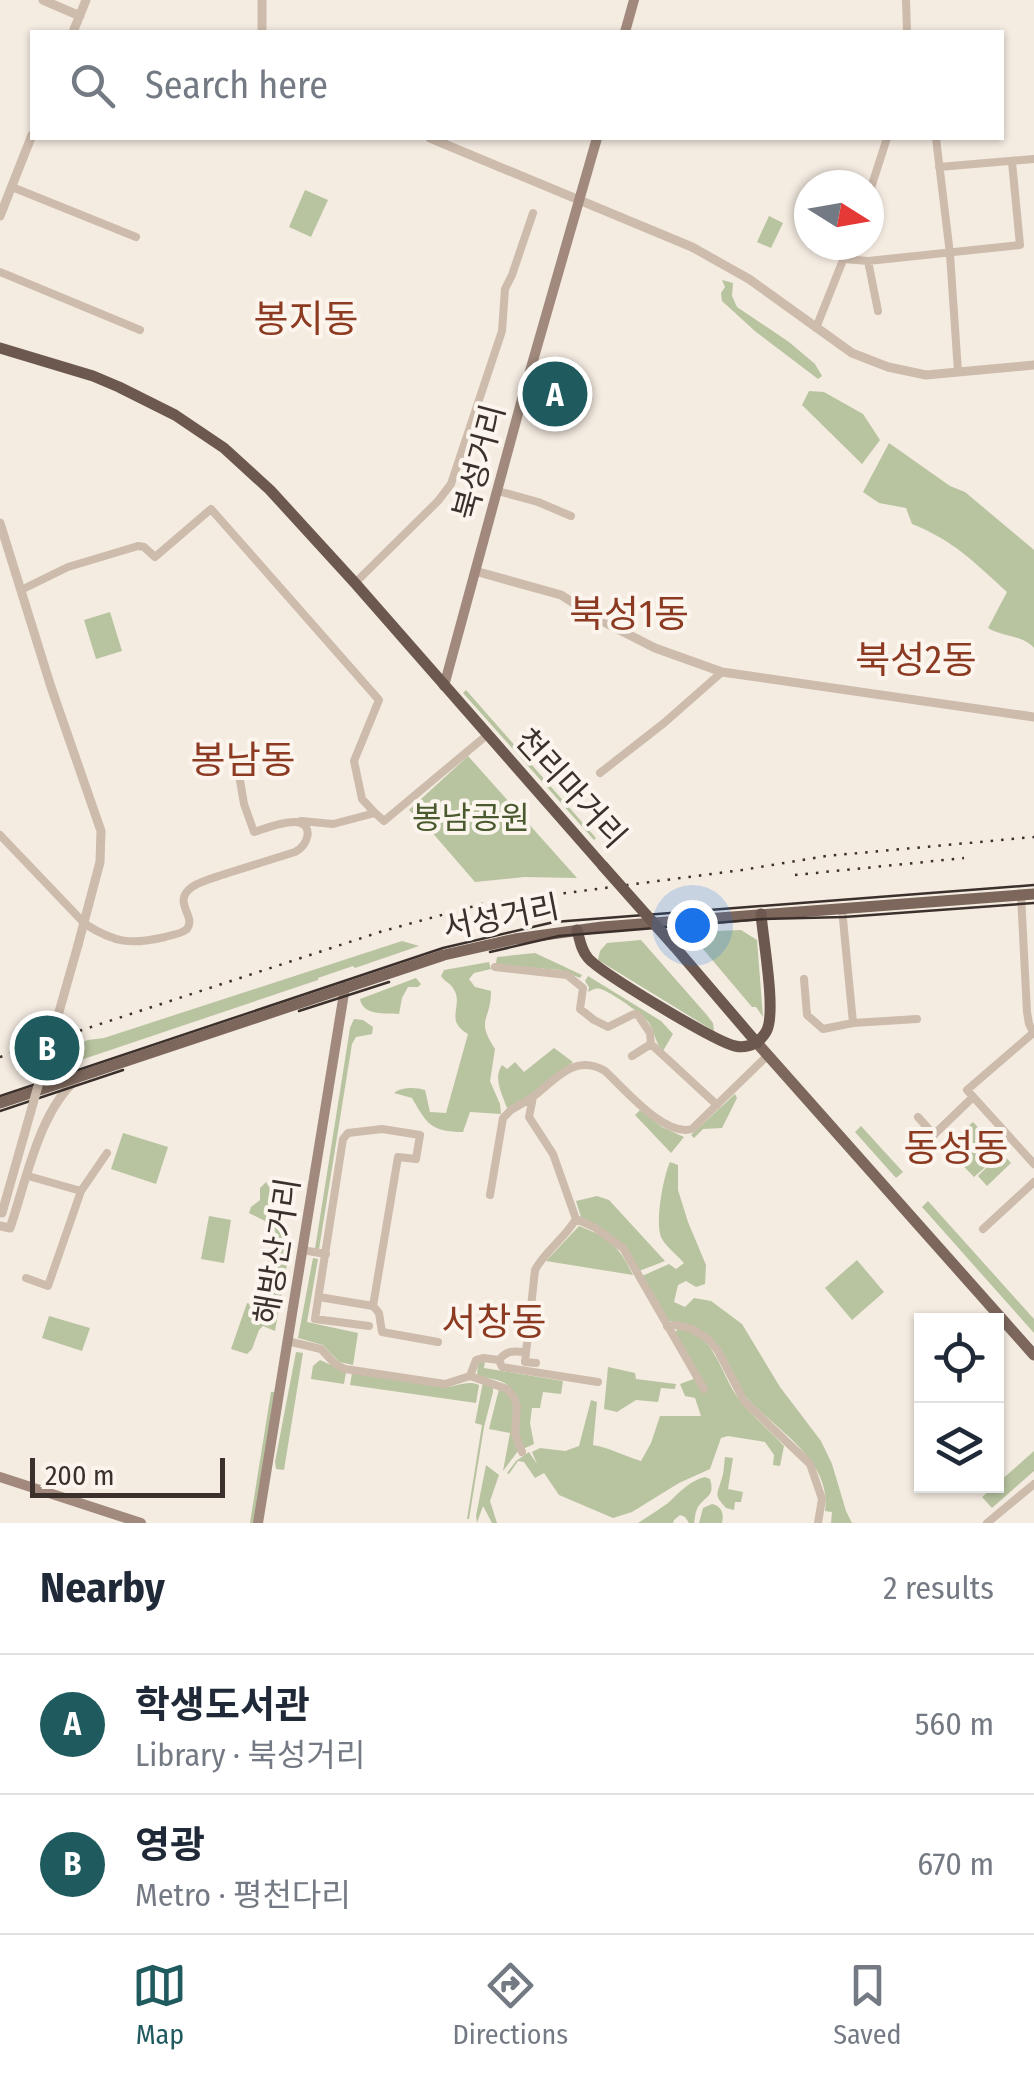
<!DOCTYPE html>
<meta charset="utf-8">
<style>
:root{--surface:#fff;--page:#f2f2f3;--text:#1f2937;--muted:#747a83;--line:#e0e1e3;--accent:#1f5a5e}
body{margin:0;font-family:"Fira Sans Condensed","Noto Sans KR",sans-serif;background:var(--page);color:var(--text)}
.controls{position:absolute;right:30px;bottom:30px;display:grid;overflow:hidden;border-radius:0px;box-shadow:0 2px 8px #0004}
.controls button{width:90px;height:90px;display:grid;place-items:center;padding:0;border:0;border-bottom:2px solid var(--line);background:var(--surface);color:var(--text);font:50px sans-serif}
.compass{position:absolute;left:794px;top:170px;width:90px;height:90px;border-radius:50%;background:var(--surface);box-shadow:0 2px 8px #0004;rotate:101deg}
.scale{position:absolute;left:30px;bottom:25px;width:195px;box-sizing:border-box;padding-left:10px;border:5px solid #3b302b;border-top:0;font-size:28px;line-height:35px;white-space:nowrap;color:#3b302b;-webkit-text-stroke:8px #fbf5ee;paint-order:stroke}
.you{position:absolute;left:692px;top:925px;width:35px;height:35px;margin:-25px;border:8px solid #fff;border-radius:50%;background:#1a73e8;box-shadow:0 0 0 15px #1a73e833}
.badge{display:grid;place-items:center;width:65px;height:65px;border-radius:50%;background:var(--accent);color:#fff;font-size:32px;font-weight:700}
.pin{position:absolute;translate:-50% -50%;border:5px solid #fff;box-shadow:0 2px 10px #0006}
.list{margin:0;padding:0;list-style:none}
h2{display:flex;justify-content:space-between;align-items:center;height:130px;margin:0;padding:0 40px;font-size:42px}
h2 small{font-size:32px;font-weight:400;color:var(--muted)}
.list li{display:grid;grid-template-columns:65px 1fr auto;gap:30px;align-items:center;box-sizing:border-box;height:140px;padding:0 40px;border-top:2px solid var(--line)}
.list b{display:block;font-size:38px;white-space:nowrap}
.list p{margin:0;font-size:32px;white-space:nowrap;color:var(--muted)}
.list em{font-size:32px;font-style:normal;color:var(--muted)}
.icon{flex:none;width:55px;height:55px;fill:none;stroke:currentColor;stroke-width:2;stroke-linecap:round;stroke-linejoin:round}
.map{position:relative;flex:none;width:1034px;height:1523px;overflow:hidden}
.search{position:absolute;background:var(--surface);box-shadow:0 2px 8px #0004;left:30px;right:30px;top:30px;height:110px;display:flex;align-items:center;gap:25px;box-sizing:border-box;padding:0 35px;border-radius:0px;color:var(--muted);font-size:38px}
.sheet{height:410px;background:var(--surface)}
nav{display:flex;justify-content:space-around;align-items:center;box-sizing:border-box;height:140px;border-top:2px solid var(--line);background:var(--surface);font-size:28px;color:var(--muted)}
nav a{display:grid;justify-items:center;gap:5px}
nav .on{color:var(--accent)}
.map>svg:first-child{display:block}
.green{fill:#b8c4a0}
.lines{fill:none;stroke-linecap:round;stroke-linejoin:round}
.minor{stroke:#cdbbac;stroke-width:8}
.tertiary{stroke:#cdbbac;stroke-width:9}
.secondary{stroke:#a18a7d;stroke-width:10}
.primary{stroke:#7d675c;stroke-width:11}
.trunk{stroke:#6c584f;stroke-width:11}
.tram{stroke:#3b302b;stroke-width:2.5}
.rail{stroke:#3b302b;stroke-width:2.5;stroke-dasharray:2.5 8;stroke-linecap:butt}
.tertiary-bridge{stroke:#cdbbac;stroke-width:9}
.trunk-bridge{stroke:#6c584f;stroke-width:11}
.labels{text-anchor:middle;stroke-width:8;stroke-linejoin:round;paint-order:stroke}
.street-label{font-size:32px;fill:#3b302b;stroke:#fbf5ee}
.park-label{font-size:32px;fill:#4a5a2e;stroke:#fbf5ee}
.quarter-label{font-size:38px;fill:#8c3b22;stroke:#fbf5ee}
</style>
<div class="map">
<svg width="1034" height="1523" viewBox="0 0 1034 1523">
<rect width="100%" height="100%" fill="#f4ebe1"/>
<path class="green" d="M 305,190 L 328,200 L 311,237 L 289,227 Z
M 769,216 L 783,223 L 771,248 L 757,242 Z
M 722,280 L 733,283 L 732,296 L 737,307 L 789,342 L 815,364 L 822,376 L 818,379 L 756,332 L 722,301 L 721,293 L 725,287 Z
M 809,391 L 824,392 L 863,414 L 880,440 L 862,464 L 802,405 Z
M 889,443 L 950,486 L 965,492 L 1034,550 L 1034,648 C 1023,635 1003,637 988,628 L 1007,592 C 974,562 953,540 912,524 L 906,508 L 879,503 L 863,492 Z
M 110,612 L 122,651 L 96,659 L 84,620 Z
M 466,690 L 596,838 L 594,840 L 463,693 Z
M 468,756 L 577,878 L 524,877 L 475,882 L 430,830 L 409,810 Z
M 741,930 L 757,940 L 763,1017 L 756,1007 L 752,1007 L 703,949 L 698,936 L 717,931 Z
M 641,940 L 706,1014 L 713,1023 L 714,1031 L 598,960 L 600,951 L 607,943 Z
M 402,941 L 419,946 L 355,968 L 353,966 L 318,978 L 318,980 L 54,1069 L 32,1067 L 33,1062 L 81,1050 L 80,1043 L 88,1040 L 104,1038 Z
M 535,953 L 582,975 L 580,978 L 560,970 L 498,965 L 496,963 L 497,957 Z
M 489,962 L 491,969 L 474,973 L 469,979 L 475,987 L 491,991 C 491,1022 475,1018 495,1049 L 490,1081 L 500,1104 L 501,1114 L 470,1112 L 463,1132 C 431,1132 427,1124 412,1098 L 394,1093 C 401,1087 416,1087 425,1090 L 430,1112 L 446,1113 L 468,1034 C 443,1020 465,1005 453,988 C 450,983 444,981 441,976 L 444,970 Z
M 588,976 L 661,1021 L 673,1034 L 663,1051 C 655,1043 655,1032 649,1023 C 644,1015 612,993 603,990 C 596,987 595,989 588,992 L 589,987 L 585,981 Z
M 416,978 L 421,984 L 418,987 L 408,987 L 402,998 L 399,1014 C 385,1013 363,1016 360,999 Z
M 354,1019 L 363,1020 L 373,1027 L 372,1034 L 356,1037 L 352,1044 L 319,1249 L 315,1249 L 350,1028 Z
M 554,1048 L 573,1062 L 535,1092 L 507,1108 C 502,1094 493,1078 502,1065 L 507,1069 L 515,1062 L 524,1072 Z
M 735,1094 L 737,1098 L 722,1128 L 703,1129 L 694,1138 L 691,1135 Z
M 640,1110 L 662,1127 L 684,1137 L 671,1153 L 635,1115 Z
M 973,1122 L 1011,1163 L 987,1186 L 978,1176 L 998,1156 L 974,1177 L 945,1147 Z
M 861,1126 L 903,1172 L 896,1178 L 855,1132 Z
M 123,1133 L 168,1147 L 156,1184 L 111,1169 Z
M 670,1162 L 678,1165 L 678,1190 L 688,1222 L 706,1265 L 705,1284 L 696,1287 L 686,1281 L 678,1285 L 674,1302 L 685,1307 L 694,1298 L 711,1301 L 742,1324 L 780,1387 L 821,1441 L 832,1464 L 846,1511 L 852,1523 L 831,1523 L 832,1512 L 825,1511 C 832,1460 777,1431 747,1398 C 735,1385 732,1364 720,1350 C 707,1333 686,1325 666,1320 L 642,1276 L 669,1264 L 676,1269 L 684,1263 C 678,1256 665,1246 661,1237 C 655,1223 663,1177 670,1162 Z
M 266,1182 L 272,1192 L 273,1203 L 267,1208 L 265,1214 L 268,1218 L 279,1217 L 289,1227 L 288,1259 L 275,1331 L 263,1326 L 259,1330 L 252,1349 L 247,1354 L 231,1349 L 247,1303 L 266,1309 L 271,1288 L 266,1267 L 276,1234 L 273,1225 L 249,1213 L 251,1207 L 260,1200 L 260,1188 Z
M 597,1196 L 609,1200 L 665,1261 L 639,1271 C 624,1240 610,1233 581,1217 L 576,1201 Z
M 928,1201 L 1034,1319 L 1034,1333 L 922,1207 Z
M 209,1216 L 231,1220 L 224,1263 L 201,1259 Z
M 579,1226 C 610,1238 619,1246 633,1275 L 546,1261 Z
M 313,1258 L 318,1259 L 307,1322 L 358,1333 L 353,1365 L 339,1362 L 323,1345 L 298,1338 Z
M 857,1260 L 884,1292 L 852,1320 L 825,1288 Z
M 49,1316 L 90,1328 L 82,1351 L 42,1338 Z
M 677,1329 C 715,1331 720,1374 739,1399 C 752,1416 769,1430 784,1446 L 780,1466 L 773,1465 L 774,1455 L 765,1442 L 728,1436 L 721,1438 L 710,1469 L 679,1483 L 632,1512 L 613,1518 L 559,1495 L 544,1473 L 535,1478 L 524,1462 L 518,1461 L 509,1474 L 507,1473 L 516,1461 L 529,1452 L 537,1464 L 532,1452 L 540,1448 L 565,1451 L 579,1446 L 591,1400 L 597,1402 L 593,1445 C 610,1448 624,1456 641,1461 L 651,1443 L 660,1416 L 701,1416 L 695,1398 L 685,1396 L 680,1384 L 696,1378 L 675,1334 Z
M 296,1352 L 303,1353 L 284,1470 L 276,1469 L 275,1462 Z
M 320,1360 L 346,1372 L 344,1384 L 311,1379 L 313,1366 Z
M 485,1361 L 484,1368 L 563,1381 L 561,1394 L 543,1392 L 540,1408 L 532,1408 L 530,1423 L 534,1444 L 523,1449 C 515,1432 521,1396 509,1386 C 501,1379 487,1378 477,1376 L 478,1363 Z
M 608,1367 L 635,1373 L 636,1379 L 676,1384 L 675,1389 L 661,1388 L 658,1402 L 636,1400 L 617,1412 L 604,1409 Z
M 352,1373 L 442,1387 C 456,1388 466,1379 479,1385 L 476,1403 L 350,1385 Z
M 483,1382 L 493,1387 L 493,1392 L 484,1427 L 469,1519 L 467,1519 L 482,1425 L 475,1423 Z
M 499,1389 L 507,1392 L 512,1399 L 518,1451 L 503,1471 L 510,1433 L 489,1429 Z
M 271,1392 L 275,1392 L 254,1523 L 250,1523 Z
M 1034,1451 L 1034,1471 L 992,1508 L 982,1497 Z
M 725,1457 L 733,1458 L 728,1489 L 743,1492 L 741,1502 L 735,1502 L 734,1510 L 726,1508 C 714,1495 717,1495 721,1481 C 724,1474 724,1464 725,1457 Z
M 486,1465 L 499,1475 L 490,1501 L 497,1523 L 492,1523 L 483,1506 L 477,1523 L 476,1516 Z
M 705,1477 L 710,1479 C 716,1498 703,1496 697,1509 C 695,1513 695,1518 694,1523 L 689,1523 L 685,1517 L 680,1515 L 674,1520 L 673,1523 L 638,1523 C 648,1516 659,1510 668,1503 C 680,1492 689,1481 705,1477 Z
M 712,1504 C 722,1506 724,1514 722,1523 L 699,1523 L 703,1508 Z"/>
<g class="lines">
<path class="minor" d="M 906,0 L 907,32
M 936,138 L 950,254 L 958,372
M 939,167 L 1034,159
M 12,187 L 136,237
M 869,194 L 887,138
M 844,259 L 868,261 L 1020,245 L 1012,162
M 868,261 L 878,311
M 0,272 L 140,330
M 816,328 L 849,245
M 498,491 L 538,502 L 571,516
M 355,583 L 438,501 L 451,484 L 502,331 L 505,289 L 512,275 L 533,213
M 21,590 L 68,567 L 138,546 L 144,547 L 155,557 L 211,509 L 379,700 L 354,761 L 362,799 L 375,813
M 600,773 L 664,723 L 722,672
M 301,821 L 333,824 L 375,813 L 384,821 L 487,735
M 0,835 L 85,924 C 115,943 131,945 165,937 C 171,935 182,934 187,929 C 197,916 171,902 192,887 C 202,880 217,877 228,873 C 250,866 273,859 295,852 C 308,846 315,824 296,822 C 283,821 266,828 254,832 L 244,804 L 237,763
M 1021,895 L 1027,1012 L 1029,1024 L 1034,1034
M 842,909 L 853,1023
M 495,967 L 567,975 L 583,988 L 580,1009 L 594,1020 L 608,1027 L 634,1014 L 638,1015 L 650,1033 L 651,1044 L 717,1105
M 804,979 L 807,1015 L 823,1029 L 853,1023 L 917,1019
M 1033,1033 L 967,1090 L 1034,1164
M 632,1056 L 651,1044
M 918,1117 L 934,1135
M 914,1154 L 973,1097
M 28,1176 L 81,1191
M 490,1195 L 503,1118 L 511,1110 L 533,1097
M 576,1219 L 594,1227 L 623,1248 L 704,1389
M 983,1229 L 1034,1182
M 302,1250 L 326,1254
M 26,1278 L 48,1286 L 81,1191 L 107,1153
M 319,1297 L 373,1306 L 398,1157 L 416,1159 L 420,1135 L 382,1129 L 348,1133 L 343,1139 L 315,1319 L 369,1326
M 373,1306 L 379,1313 L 382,1332 L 438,1342
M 667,1326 L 677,1325 L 692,1329 L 707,1338 L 718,1351 L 744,1401 L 810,1464 L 822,1499 L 818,1523
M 287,1341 L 321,1349 L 335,1364 L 345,1369 L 445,1384 L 470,1376 L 476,1360 L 483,1358 L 499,1360 L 502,1367 L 598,1382
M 499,1360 C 507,1350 514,1351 526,1352
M 536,1363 L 525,1362 L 535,1270 C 544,1252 564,1239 576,1219 L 553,1154 L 529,1117 L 533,1097 C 556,1079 575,1053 605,1071 C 625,1089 664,1137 692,1129 L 768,1055
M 470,1376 L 507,1389 L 514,1397 L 517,1406 L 515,1434 L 522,1452
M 987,1523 L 1034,1484"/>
<path class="tertiary" d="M 43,0 L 80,16
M 262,0 L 262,32
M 73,32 L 86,0
M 430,138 L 692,247 L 749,279 L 852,353 L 888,367 L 926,375 L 1034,365
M 0,216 L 32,135
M 0,523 L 51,687 L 101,831 L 100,862 L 78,945
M 475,571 L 561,595 L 602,621 L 655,648 L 722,672 L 1034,717
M 0,1226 L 10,1228 C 26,1182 39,1111 77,1079"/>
<path class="secondary" d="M 625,32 L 634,0
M 444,686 L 522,399 L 597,138
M 0,1477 L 141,1523
M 258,1523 L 345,987"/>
<path class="primary" d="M 757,1043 L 1034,1355
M 0,1103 L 444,955 L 515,939 L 602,927 L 1034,894"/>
<path class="trunk" d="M 0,348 L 93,376 L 119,387 L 175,415 L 224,448 L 270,490 L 355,583 L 603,866
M 577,930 C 580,940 581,950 588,958 C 601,973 716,1042 735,1046 C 749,1049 761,1042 767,1030 C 776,1010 763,939 761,914
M 674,946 L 757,1043"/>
<path class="tram" d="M 490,952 L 559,936 L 763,919 L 844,917 L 1034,903
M 299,1011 L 389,982
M 0,1096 L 443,948 L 554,922 L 1034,885
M 0,1111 L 123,1070"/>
<path class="rail" d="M 795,875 L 964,858
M 0,1057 L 383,931 L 482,904 L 742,870 L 826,856 L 1034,837"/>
<path class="tertiary-bridge" d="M 2,1213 L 78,945"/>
<path class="trunk-bridge" d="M 603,866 L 674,946"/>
</g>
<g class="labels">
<g class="street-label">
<text transform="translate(479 462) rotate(-75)" y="11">북성거리</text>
<text transform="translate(571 788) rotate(48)" y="11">천리마거리</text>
<text transform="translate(501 917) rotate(-11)" y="11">서성거리</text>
<text transform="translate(277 1251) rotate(-81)" y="11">해방산거리</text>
</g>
<g class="park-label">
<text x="471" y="829">봉남공원</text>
</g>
<g class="quarter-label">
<text x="306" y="332">봉지동</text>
<text x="629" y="627">북성1동</text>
<text x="916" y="673">북성2동</text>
<text x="243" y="773">봉남동</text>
<text x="956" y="1161">동성동</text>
<text x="494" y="1335">서창동</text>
</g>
</g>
</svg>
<div class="controls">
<button><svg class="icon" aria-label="locate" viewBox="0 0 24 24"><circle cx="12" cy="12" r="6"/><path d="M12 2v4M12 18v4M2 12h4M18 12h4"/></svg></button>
<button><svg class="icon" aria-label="layers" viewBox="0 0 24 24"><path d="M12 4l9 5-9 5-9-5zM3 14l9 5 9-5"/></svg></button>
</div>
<svg class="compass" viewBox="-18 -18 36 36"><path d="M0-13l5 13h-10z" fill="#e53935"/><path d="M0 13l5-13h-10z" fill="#747a83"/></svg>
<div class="scale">200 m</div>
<div class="you"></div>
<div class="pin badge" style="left:555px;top:394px">A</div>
<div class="pin badge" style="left:47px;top:1048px">B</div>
<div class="search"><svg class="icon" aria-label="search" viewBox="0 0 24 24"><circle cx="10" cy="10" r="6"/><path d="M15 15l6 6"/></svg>Search here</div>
</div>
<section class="sheet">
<h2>Nearby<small>2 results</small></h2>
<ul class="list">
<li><span class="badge">A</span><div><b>학생도서관</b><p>Library · 북성거리</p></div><em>560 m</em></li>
<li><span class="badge">B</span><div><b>영광</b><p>Metro · 평천다리</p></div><em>670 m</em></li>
</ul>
</section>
<nav>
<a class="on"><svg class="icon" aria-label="map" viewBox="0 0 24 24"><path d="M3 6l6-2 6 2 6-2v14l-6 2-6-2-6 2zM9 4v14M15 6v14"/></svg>Map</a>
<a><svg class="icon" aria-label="directions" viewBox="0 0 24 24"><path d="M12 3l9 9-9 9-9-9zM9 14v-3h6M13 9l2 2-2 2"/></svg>Directions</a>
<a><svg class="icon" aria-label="saved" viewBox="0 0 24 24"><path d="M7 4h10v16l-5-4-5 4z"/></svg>Saved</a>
</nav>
